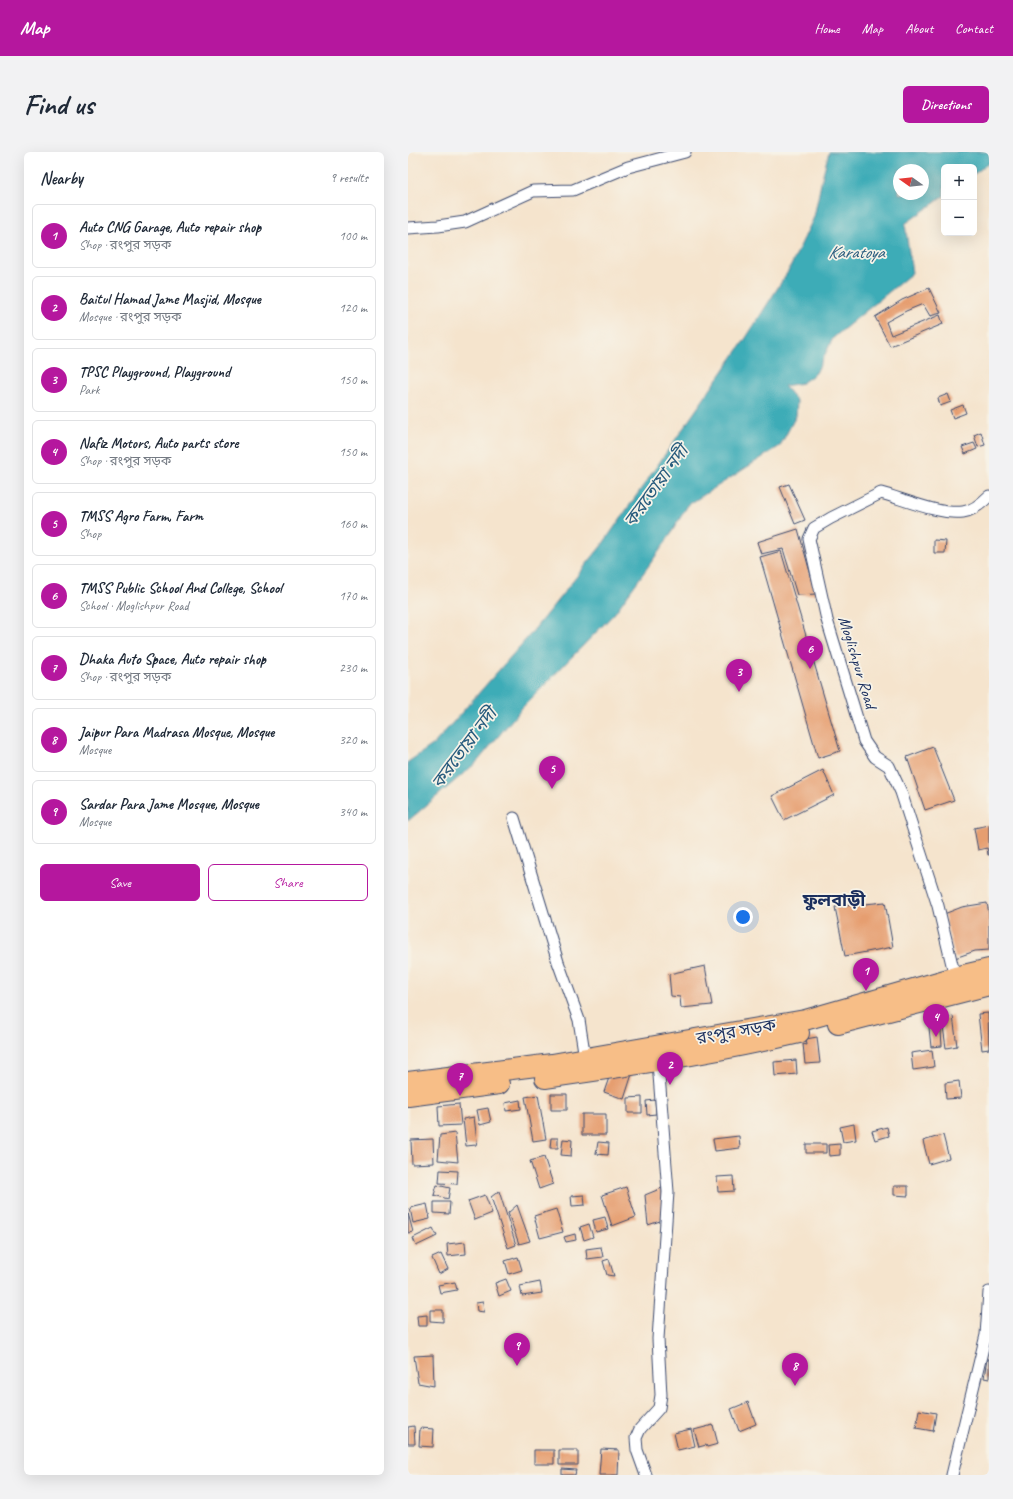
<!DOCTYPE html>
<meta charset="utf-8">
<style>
:root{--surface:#fff;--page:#f2f2f3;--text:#1f2937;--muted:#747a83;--line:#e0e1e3;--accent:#b5179e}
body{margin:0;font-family:Caveat,"Noto Sans Bengali",sans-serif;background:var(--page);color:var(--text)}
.controls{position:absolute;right:12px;top:12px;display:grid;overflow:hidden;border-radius:6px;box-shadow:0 4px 16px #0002}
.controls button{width:36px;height:36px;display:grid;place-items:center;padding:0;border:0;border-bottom:1px solid var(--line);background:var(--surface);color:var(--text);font:20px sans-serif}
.compass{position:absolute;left:485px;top:12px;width:36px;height:36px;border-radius:50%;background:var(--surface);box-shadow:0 4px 16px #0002;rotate:285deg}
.you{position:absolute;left:335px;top:765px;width:14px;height:14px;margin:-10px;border:3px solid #fff;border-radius:50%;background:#1a73e8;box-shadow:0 0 0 6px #1a73e833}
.badge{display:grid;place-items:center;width:26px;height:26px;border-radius:50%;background:var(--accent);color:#fff;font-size:13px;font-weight:700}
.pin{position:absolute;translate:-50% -33px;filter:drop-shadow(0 1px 2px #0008)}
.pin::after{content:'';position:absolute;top:21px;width:14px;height:12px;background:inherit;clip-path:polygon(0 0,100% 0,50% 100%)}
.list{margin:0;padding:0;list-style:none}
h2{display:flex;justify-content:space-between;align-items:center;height:52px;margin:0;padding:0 16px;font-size:17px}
h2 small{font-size:13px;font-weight:400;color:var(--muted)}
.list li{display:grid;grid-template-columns:26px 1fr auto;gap:12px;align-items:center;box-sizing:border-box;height:64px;margin:0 8px 8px;padding:0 8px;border:1px solid var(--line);border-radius:6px}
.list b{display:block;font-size:15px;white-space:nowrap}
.list p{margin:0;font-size:13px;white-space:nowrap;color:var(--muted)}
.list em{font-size:13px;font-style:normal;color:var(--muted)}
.actions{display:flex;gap:8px;padding:12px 16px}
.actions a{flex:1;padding:9px 0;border:1px solid var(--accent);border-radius:6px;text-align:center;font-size:14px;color:var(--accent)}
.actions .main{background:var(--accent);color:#fff}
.map{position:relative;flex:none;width:581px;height:1323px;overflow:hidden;border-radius:6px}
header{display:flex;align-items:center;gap:24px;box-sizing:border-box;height:56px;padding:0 20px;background:var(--accent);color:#fff}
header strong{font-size:19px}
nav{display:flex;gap:22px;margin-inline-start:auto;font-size:14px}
.intro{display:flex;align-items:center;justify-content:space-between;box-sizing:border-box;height:96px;padding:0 24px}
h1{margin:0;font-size:28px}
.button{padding:10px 18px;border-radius:6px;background:var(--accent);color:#fff;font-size:14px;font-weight:700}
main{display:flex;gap:24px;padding:0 24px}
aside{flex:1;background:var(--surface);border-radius:6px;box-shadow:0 4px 16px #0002}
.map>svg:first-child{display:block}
.water{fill:#3cacb7;stroke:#2c6e8a;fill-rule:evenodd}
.building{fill:#e69e6f}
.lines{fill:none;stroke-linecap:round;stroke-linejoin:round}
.street-casing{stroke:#3c4a6f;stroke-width:13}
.highway-casing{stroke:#3c4a6f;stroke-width:22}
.street{stroke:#fff;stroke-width:11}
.highway{stroke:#f7be87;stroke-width:20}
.labels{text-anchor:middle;stroke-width:3.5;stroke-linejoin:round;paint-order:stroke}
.street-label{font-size:17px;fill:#1b2f5e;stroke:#f7f3e8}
.water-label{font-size:18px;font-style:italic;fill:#275b7d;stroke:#f7f3e8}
.neighbourhood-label{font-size:18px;font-weight:bold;fill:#1b2f5e;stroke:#f7f3e8}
</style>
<header>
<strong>Map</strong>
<nav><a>Home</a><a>Map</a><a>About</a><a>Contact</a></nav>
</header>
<div class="intro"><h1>Find us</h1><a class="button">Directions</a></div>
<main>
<aside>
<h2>Nearby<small>9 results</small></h2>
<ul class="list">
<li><span class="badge">1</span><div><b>Auto CNG Garage, Auto repair shop</b><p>Shop · রংপুর সড়ক</p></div><em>100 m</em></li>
<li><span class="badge">2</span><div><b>Baitul Hamad Jame Masjid, Mosque</b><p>Mosque · রংপুর সড়ক</p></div><em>120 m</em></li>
<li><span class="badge">3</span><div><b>TPSC Playground, Playground</b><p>Park</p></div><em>150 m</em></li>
<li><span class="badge">4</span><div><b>Nafiz Motors, Auto parts store</b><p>Shop · রংপুর সড়ক</p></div><em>150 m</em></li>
<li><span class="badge">5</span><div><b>TMSS Agro Farm, Farm</b><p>Shop</p></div><em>160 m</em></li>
<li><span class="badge">6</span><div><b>TMSS Public School And College, School</b><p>School · Moglishpur Road</p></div><em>170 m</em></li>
<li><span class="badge">7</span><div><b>Dhaka Auto Space, Auto repair shop</b><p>Shop · রংপুর সড়ক</p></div><em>230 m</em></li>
<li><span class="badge">8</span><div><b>Jaipur Para Madrasa Mosque, Mosque</b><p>Mosque</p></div><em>320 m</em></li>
<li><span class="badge">9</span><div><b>Sardar Para Jame Mosque, Mosque</b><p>Mosque</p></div><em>340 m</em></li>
</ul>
<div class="actions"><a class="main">Save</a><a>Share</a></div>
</aside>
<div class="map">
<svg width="581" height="1323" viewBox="0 0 581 1323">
<rect width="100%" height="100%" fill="#f7f3e8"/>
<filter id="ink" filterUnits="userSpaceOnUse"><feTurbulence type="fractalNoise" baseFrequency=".025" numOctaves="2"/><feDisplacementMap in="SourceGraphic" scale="8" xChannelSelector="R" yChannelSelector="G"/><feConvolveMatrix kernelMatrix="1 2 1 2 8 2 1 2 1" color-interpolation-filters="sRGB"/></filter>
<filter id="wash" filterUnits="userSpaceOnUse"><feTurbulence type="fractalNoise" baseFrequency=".012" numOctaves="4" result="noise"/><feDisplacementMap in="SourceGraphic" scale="16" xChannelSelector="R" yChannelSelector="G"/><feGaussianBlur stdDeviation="0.9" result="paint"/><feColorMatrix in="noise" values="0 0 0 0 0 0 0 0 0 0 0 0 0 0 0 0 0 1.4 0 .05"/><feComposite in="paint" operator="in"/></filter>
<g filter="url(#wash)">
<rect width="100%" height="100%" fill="#f5e4cd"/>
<path class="water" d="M 421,0 L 581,0 L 581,11 L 566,22 L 566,15 L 536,15 L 536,44 L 497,72 L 504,121 L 425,186 L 408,221 L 394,231 L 376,234 L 389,249 L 388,264 L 372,294 L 280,353 L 257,391 L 206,462 L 113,557 L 69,610 L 0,669 L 0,610 L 26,592 L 120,485 L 194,393 L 336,189 L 381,118 L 406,65 L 415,22 ZM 491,18 L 515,18 L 515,42 L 491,42 Z"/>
<g id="blocks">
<path class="building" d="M 521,136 L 533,161 L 522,164 L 515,152 L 498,159 L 478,170 L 483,183 L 532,163 L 535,172 L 482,194 L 467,165 L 494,148 Z
M 540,242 L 543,250 L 532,254 L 530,246 Z
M 555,253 L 558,261 L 545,266 L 542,258 Z
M 573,280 L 577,293 L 570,295 L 566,283 Z
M 566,291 L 569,297 L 557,302 L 554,295 Z
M 381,332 L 397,368 L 387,372 L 372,335 Z
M 390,377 L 408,442 L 389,443 L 375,397 L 353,402 L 349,390 Z
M 526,388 L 538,389 L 537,401 L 526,401 Z
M 373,399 L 432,599 L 410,606 L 352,405 Z
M 525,595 L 546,648 L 517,658 L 499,605 Z
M 415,618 L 426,643 L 376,668 L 364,644 Z
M 581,673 L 581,703 L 580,703 L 579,696 L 570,698 L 566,676 Z
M 477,750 L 485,795 L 437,804 L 427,755 Z
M 579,751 L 581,762 L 581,798 L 567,799 L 547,806 L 536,762 L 554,755 Z
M 297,814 L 304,853 L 273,856 L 272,845 L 263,844 L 261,822 Z
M 580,861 L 581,897 L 574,898 L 570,862 Z
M 545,864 L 549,894 L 538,896 L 534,867 Z
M 532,865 L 534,894 L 523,895 L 520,866 Z
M 409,885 L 412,911 L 397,912 L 395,892 L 399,893 L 398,887 Z
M 524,898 L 526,915 L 505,918 L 503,901 Z
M 388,908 L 389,922 L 367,924 L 366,910 Z
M 225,919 L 216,947 L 196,940 L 203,920 Z
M 551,929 L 553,946 L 538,947 L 537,931 Z
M 143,942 L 159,942 L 159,958 L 143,958 Z
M 130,943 L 138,987 L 125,989 L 117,945 Z
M 234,945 L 234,961 L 220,961 L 220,946 Z
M 112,948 L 113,957 L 98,959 L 97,951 Z
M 247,948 L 248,962 L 239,963 L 238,949 Z
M 51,952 L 53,973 L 31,974 L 30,954 Z
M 80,956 L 83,970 L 72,973 L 69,958 Z
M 174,962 L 198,962 L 198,983 L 174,983 Z
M 66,965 L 69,989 L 68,993 L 58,994 L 55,967 Z
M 446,972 L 448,988 L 435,990 L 432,975 Z
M 479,975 L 481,984 L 467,988 L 464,979 Z
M 47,981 L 50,1010 L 30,1008 L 32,983 Z
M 535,983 L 541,1006 L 521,1012 L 515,989 Z
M 331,984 L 332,996 L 307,999 L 305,987 Z
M 143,986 L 150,986 L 150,996 L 142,996 Z
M 25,987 L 26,1011 L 4,1012 L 3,988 Z
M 155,987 L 164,988 L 163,1004 L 153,1003 Z
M 190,990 L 201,991 L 200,1003 L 188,1002 Z
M 398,992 L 418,992 L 418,1001 L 398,1001 Z
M 432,992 L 432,1003 L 421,1004 L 420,993 Z
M 136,1005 L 145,1032 L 131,1037 L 122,1009 Z
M 32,1018 L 50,1019 L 49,1032 L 31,1031 Z
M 325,1024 L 326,1039 L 310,1040 L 309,1025 Z
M 29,1033 L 42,1036 L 40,1047 L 26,1043 Z
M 486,1034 L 500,1034 L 500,1044 L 486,1043 Z
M 218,1035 L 228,1065 L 204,1074 L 194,1043 Z
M 254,1036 L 255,1068 L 240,1073 L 237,1043 Z
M 91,1039 L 108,1093 L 100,1096 L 83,1045 Z
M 77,1043 L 84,1061 L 67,1068 L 60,1049 Z
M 176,1043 L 177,1053 L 164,1054 L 163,1044 Z
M 26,1050 L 42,1050 L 41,1062 L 26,1061 Z
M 19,1052 L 22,1067 L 5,1071 L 2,1056 Z
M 109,1053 L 122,1089 L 111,1092 L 100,1061 Z
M 148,1057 L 155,1080 L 132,1086 L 126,1064 Z
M 0,1061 L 5,1080 L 0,1081 Z
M 197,1065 L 200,1077 L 188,1080 L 185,1068 Z
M 181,1072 L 185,1085 L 176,1088 L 172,1075 Z
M 25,1076 L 29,1084 L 8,1094 L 5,1086 Z
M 167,1082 L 168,1088 L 158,1090 L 156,1085 Z
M 57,1090 L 58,1102 L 40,1104 L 39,1092 Z
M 193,1095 L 195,1105 L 179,1107 L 178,1097 Z
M 33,1102 L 40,1117 L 31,1122 L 24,1106 Z
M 110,1105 L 114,1118 L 101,1122 L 97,1109 Z
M 201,1107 L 206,1124 L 199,1123 L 195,1109 Z
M 98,1127 L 103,1139 L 91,1144 L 87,1131 Z
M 47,1130 L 49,1138 L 32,1141 L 30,1133 Z
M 132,1130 L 134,1141 L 114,1144 L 112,1134 Z
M 75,1150 L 76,1160 L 69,1159 L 68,1151 Z
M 22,1158 L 35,1158 L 35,1170 L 22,1169 Z
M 19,1163 L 19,1174 L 10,1174 L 9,1164 Z
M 25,1203 L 26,1234 L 10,1231 L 6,1204 Z
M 579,1207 L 581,1207 L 581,1227 L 576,1226 Z
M 340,1250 L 348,1272 L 331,1279 L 323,1257 Z
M 511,1258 L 528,1261 L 525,1279 L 508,1276 Z
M 305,1273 L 310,1292 L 299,1295 L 298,1293 L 291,1295 L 286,1278 Z
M 6,1274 L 7,1292 L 0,1292 L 0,1275 Z
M 12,1276 L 26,1277 L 25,1295 L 11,1294 Z
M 283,1277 L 287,1294 L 270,1298 L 266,1281 Z
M 193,1297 L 211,1298 L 210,1323 L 191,1323 Z
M 126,1298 L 146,1298 L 146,1312 L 126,1312 Z
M 151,1298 L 170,1298 L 170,1313 L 151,1313 Z
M 154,1317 L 168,1318 L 167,1323 L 154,1323 Z"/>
</g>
</g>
<g filter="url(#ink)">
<use href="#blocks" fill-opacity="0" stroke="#3c4a6f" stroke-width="1"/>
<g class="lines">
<defs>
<path id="street" d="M 0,76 L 30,74 L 57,70 L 125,39 L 165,38 L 220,15 L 277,0
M 106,666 L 150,810 L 171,868 L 177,906
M 547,825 L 530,754 L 493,640 L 481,614 L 467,605 L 456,589 L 419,468 L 401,387 L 406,376 L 423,366 L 473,341 C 495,347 532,363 555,360 C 564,359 575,350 581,344
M 238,1323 L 229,1298 L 228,1286 L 232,1277 L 251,1256 L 253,1243 L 250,1187 L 260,1040 L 250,910
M 544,1323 L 578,1183 L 581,1140"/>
<path id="highway" d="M 430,872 L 581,833
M 137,926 C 223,914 306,901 391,881
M 0,930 L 144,912 L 397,868 L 547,825 L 581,817
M 0,944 L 91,932"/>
</defs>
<use href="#street" class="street-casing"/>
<use href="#highway" class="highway-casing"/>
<use href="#street" class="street"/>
<use href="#highway" class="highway"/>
</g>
</g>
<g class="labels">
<g class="street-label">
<text transform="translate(450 510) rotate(73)" y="6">Moglishpur Road</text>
<text transform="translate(328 879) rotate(-10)" y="6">রংপুর সড়ক</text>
</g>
<g class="water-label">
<text x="448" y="106">Karatoya</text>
<text transform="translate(248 334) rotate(-54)" y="6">করতোয়া নদী</text>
<text transform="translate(56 596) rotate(-53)" y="6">করতোয়া নদী</text>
</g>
<g class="neighbourhood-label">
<text x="426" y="754">ফুলবাড়ী</text>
</g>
</g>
</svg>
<div class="controls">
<button>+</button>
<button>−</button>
</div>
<svg class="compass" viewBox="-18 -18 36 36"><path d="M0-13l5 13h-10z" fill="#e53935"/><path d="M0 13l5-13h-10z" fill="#747a83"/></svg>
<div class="you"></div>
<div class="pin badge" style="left:458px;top:839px">1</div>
<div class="pin badge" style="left:262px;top:933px">2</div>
<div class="pin badge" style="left:331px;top:540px">3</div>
<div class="pin badge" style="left:528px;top:885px">4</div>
<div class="pin badge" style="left:144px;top:637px">5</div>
<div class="pin badge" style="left:402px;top:517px">6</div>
<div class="pin badge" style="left:52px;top:944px">7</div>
<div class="pin badge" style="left:387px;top:1234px">8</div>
<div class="pin badge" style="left:109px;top:1214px">9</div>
</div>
</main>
